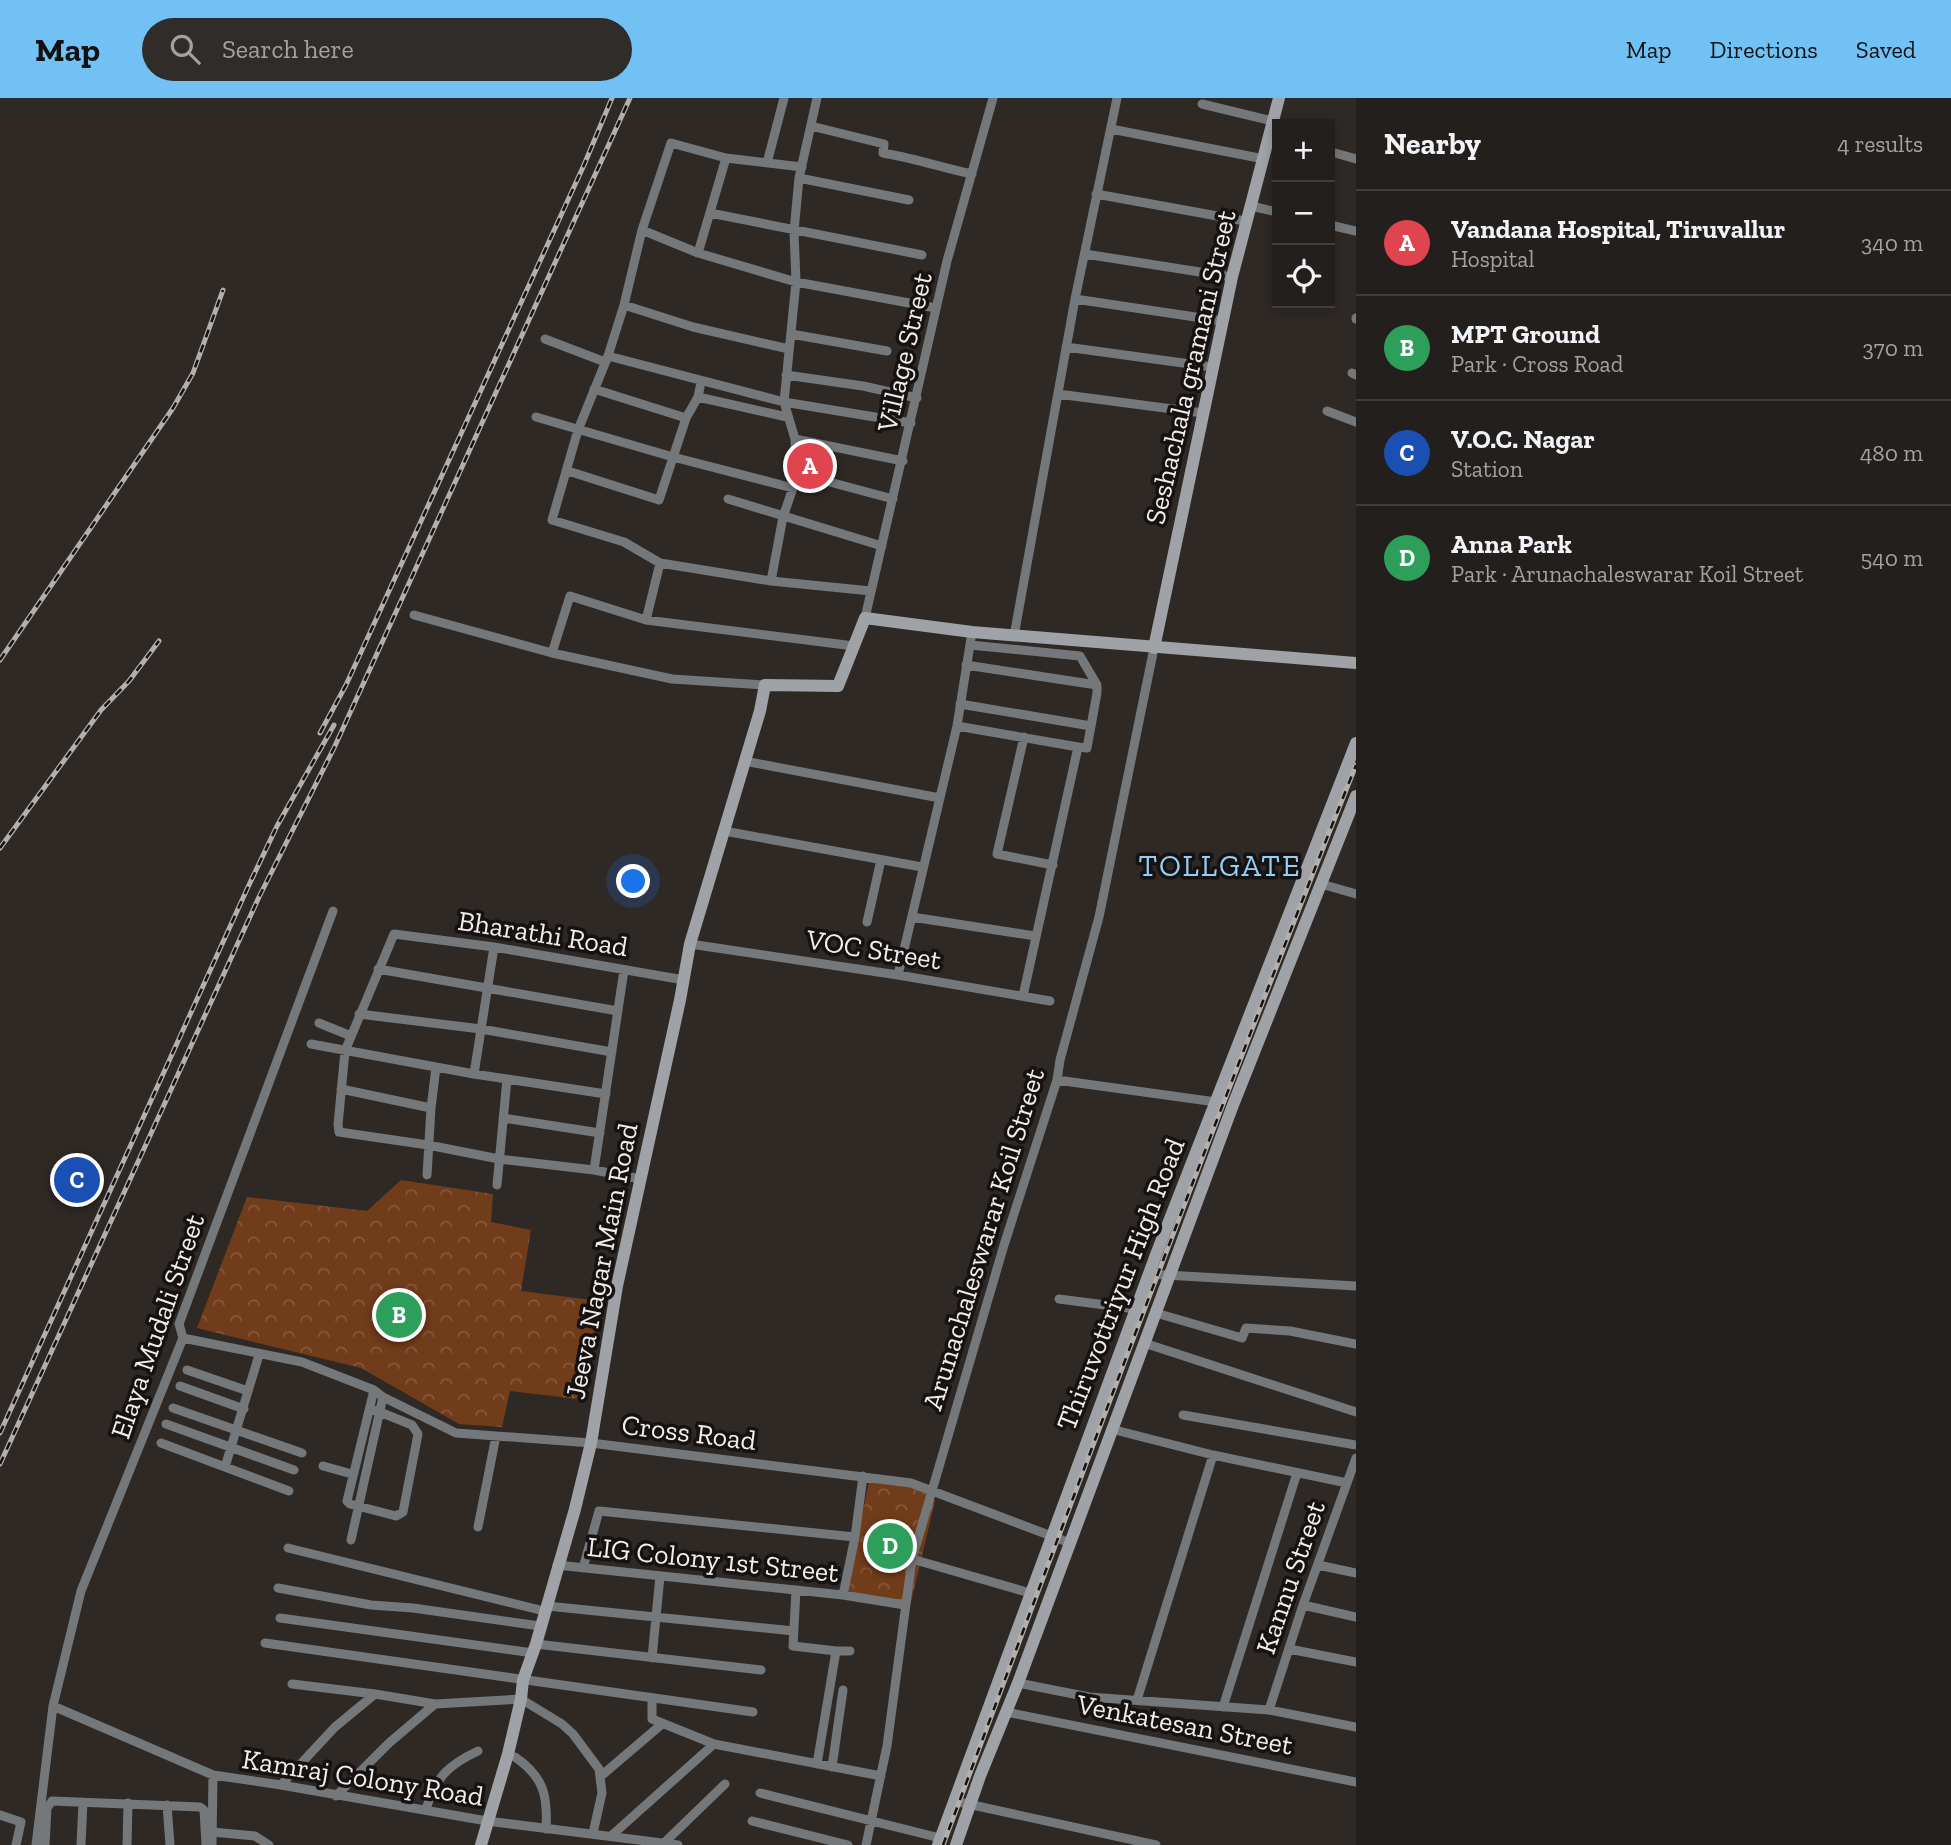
<!DOCTYPE html>
<meta charset="utf-8">
<style>
:root{--surface:#231f1c;--page:#2f2c29;--text:#f1f3f6;--muted:#a3a2a3;--line:#403d3b;--accent:#71c1f5}
body{margin:0;font-family:"Zilla Slab",serif;background:var(--page);color:var(--text)}
.controls{position:absolute;right:21px;top:21px;display:grid;overflow:hidden;border-radius:0px;box-shadow:0 4px 10px #0003}
.controls button{width:63px;height:63px;display:grid;place-items:center;padding:0;border:0;border-bottom:2px solid var(--line);background:var(--surface);color:var(--text);font:35px sans-serif}
.you{position:absolute;left:634px;top:784px;width:24px;height:24px;margin:-18px;border:5px solid #fff;border-radius:50%;background:#1a73e8;box-shadow:0 0 0 10px #1a73e833}
.badge{display:grid;place-items:center;width:46px;height:46px;border-radius:50%;background:var(--accent);color:#fff;font-size:23px;font-weight:700}
.pin{position:absolute;translate:-50% -50%;border:4px solid #fff;box-shadow:0 2px 7px #0006}
.list{margin:0;padding:0;list-style:none}
h2{display:flex;justify-content:space-between;align-items:center;height:91px;margin:0;padding:0 28px;font-size:30px}
h2 small{font-size:23px;font-weight:400;color:var(--muted)}
.list li{display:grid;grid-template-columns:46px 1fr auto;gap:21px;align-items:center;box-sizing:border-box;height:105px;padding:0 28px;border-top:2px solid var(--line)}
.list b{display:block;font-size:26px;white-space:nowrap}
.list p{margin:0;font-size:23px;white-space:nowrap;color:var(--muted)}
.list em{font-size:23px;font-style:normal;color:var(--muted)}
.icon{flex:none;width:38px;height:38px;fill:none;stroke:currentColor;stroke-width:2;stroke-linecap:round;stroke-linejoin:round}
.map{position:relative;flex:none;width:1356px;height:1747px;overflow:hidden}
header{display:flex;align-items:center;gap:42px;box-sizing:border-box;height:98px;padding:0 35px;background:var(--accent);color:#111}
header strong{font-size:33px}
nav{display:flex;gap:38px;margin-inline-start:auto;font-size:24px}
.search{width:490px;height:63px;background:var(--page);display:flex;align-items:center;gap:18px;box-sizing:border-box;padding:0 24px;border-radius:38px;color:var(--muted);font-size:26px}
main{display:flex}
aside{flex:1;background:var(--surface)}
.map>svg:first-child{display:block}
.forest{fill:url(#forest-crowns)}
.lines{fill:none;stroke-linecap:round;stroke-linejoin:round}
.street{stroke:#75787a;stroke-width:9}
.secondary{stroke:#9fa3a7;stroke-width:12}
.rail-casing{stroke:#b3afac;stroke-width:5}
.rail{stroke:#151211;stroke-width:2.5;stroke-dasharray:8;stroke-linecap:butt}
.labels{text-anchor:middle;stroke-width:7;stroke-linejoin:round;paint-order:stroke}
.street-label{font-size:28px;fill:#f1edeb;stroke:#151211}
.neighbourhood-label{font-size:30px;letter-spacing:2px;fill:#95cef5;stroke:#151211}
</style>
<header>
<strong>Map</strong>
<div class="search"><svg class="icon" aria-label="search" viewBox="0 0 24 24"><circle cx="10" cy="10" r="6"/><path d="M15 15l6 6"/></svg>Search here</div>
<nav><a>Map</a><a>Directions</a><a>Saved</a></nav>
</header>
<main>
<div class="map">
<svg width="1356" height="1747" viewBox="0 0 1356 1747">
<defs>
<pattern id="forest-crowns" width="20" height="18" patternUnits="userSpaceOnUse" patternTransform="scale(1.75)"><rect width="20" height="18" fill="#713c1a"/><path d="M2 6a3 3 0 1 1 6 0M12 15a3 3 0 1 1 6 0" fill="none" stroke="#86583b"/></pattern>
</defs>
<rect width="100%" height="100%" fill="#2f2926"/>
<path class="forest" d="M 401,1082 L 493,1096 L 491,1124 L 531,1132 L 521,1193 L 599,1203 L 586,1302 L 510,1293 L 502,1329 L 459,1326 L 361,1270 L 197,1230 L 247,1099 L 367,1113 Z
M 869,1383 L 922,1389 L 935,1403 L 911,1504 L 847,1494 Z"/>
<g class="lines">
<path class="street" d="M 1202,6 L 1273,23
M 811,28 L 884,46 L 883,55 L 888,56 C 917,61 943,70 972,76
M 1111,31 L 1264,61
M 1335,55 L 1356,61
M 767,65 L 784,0
M 802,69 L 726,60 L 671,45 L 642,132 L 624,207 L 608,258 L 578,332 L 552,422 L 624,444 L 660,465 L 771,483 L 871,493
M 799,80 L 909,102
M 1096,96 L 1245,123
M 1251,108 L 1277,114
M 710,115 L 922,157
M 1330,127 L 1356,133
M 642,132 L 698,155 L 796,184 L 936,210
M 698,155 L 726,60
M 1085,156 L 1232,179
M 1075,201 L 1222,223
M 624,207 L 693,229 L 789,251
M 1356,221 L 1356,220
M 791,236 L 887,253
M 545,241 L 605,264
M 1066,249 L 1212,269
M 608,258 L 784,304 L 911,325
M 1352,275 L 1356,277
M 786,277 L 863,288 L 917,300
M 594,291 L 686,320
M 1058,296 L 1203,315
M 698,299 L 787,319
M 1327,313 L 1356,324
M 536,319 L 673,359 L 793,390
M 795,341 L 903,363
M 568,373 L 659,402 L 686,320 L 698,299 L 701,284
M 796,375 L 893,401
M 728,401 L 882,448
M 771,483 L 783,419 L 793,390 L 796,375 L 795,341 L 784,304 L 796,184 L 794,133 L 799,80 L 817,0
M 414,517 L 552,555 L 672,581 L 765,587
M 865,520 L 947,163 L 993,0
M 646,522 L 660,465
M 1014,538 L 1075,201 L 1117,0
M 970,547 L 1080,558 L 1097,587 L 1097,595 L 1087,650 L 1078,649
M 552,555 L 570,498 L 646,522 L 854,548
M 966,567 L 1097,587
M 960,606 L 1091,628
M 957,628 L 1078,649 L 1023,898
M 1024,639 L 997,756 L 1053,767
M 744,663 L 940,700
M 724,733 L 922,769
M 1321,786 L 1356,796
M 912,819 L 1035,838
M 867,824 L 881,762
M 690,846 L 898,877 L 1050,903
M 378,871 L 618,913
M 898,877 L 957,628 L 972,534
M 359,916 L 481,931 L 612,954
M 319,925 L 351,938
M 311,946 L 474,976 L 606,996
M 474,976 L 494,849
M 1057,982 L 1216,1004
M 341,991 L 431,1010
M 503,1020 L 600,1035
M 594,1072 L 624,872
M 427,1077 L 431,1010 L 436,969
M 641,1081 L 594,1072 L 499,1061 L 428,1047 L 339,1034 L 338,1027 L 345,953 L 394,836 L 494,849 L 684,882
M 497,1087 L 507,981
M 1149,1176 L 1356,1188
M 1059,1201 L 1136,1211
M 1156,1215 L 1242,1240 L 1246,1230 L 1290,1233 L 1356,1246
M 183,1240 L 302,1264 L 374,1292 L 383,1299 L 456,1335 L 591,1345 L 911,1385 L 1070,1445
M 1144,1245 L 1356,1314
M 187,1272 L 248,1293
M 180,1288 L 244,1311
M 173,1310 L 302,1355
M 370,1310 L 412,1327 L 418,1336 L 403,1414 L 396,1418 L 350,1406 L 347,1403 L 374,1292
M 1183,1317 L 1356,1347
M 166,1326 L 294,1372
M 1111,1331 L 1213,1357 L 1347,1385
M 161,1345 L 289,1393
M 323,1368 L 352,1376
M 225,1369 L 259,1257
M 478,1429 L 496,1338
M 351,1442 L 383,1299
M 288,1450 L 544,1513
M 912,1461 L 1030,1495
M 557,1467 L 843,1497 L 905,1507
M 1318,1467 L 1356,1475
M 583,1470 L 599,1413 L 855,1439
M 278,1490 L 371,1507 L 413,1510 L 540,1528
M 796,1492 L 793,1548 L 836,1553 L 817,1666
M 843,1497 L 855,1439 L 863,1378
M 1303,1507 L 1356,1519
M 547,1508 L 794,1533
M 280,1520 L 533,1555
M 265,1545 L 753,1614
M 536,1546 L 761,1572
M 1289,1551 L 1356,1564
M 836,1553 L 850,1553
M 652,1560 L 660,1478
M 1018,1585 L 1089,1599 L 1269,1612 L 1356,1629
M 292,1586 L 375,1596 L 435,1606 L 521,1601 L 562,1626 L 573,1636 L 599,1671 L 602,1695 L 593,1735
M 652,1600 L 652,1621 L 714,1646 L 881,1678
M 1137,1602 L 1213,1357
M 53,1608 L 213,1677 L 281,1687 L 487,1723 L 678,1747
M 1223,1609 L 1297,1375
M 1269,1612 L 1303,1507 L 1356,1360
M 1006,1614 L 1356,1684
M 515,1659 C 544,1679 548,1698 546,1731
M 832,1669 L 843,1592
M 601,1678 L 662,1626
M 281,1687 L 335,1629 L 375,1596
M 760,1695 L 940,1740
M 336,1698 L 389,1645 L 435,1606
M 954,1703 L 1156,1747
M 167,1707 L 170,1747
M 426,1711 C 436,1679 448,1667 478,1653
M 0,1717 L 21,1724 L 16,1747
M 752,1723 L 848,1747
M 212,1734 L 255,1738 L 269,1747
M 611,1738 L 714,1646
M 664,1745 L 725,1686
M 36,1747 L 53,1608 L 81,1493 L 183,1240 L 179,1226 L 333,813
M 45,1747 L 47,1710 L 52,1703 L 200,1709 L 204,1712 L 206,1747
M 81,1747 L 83,1704
M 127,1747 L 128,1705
M 212,1747 L 213,1677
M 866,1747 L 887,1648 L 912,1461 L 1004,1147 L 1057,982 L 1060,962 L 1099,819 L 1154,550"/>
<path class="secondary" d="M 1154,550 L 1232,179 L 1279,0
M 481,1747 L 508,1656 L 521,1601 L 523,1582 L 536,1546 L 575,1411 L 591,1345 L 617,1188 L 680,902 L 690,846 L 760,613 L 765,587 L 838,588 L 865,520 L 972,534 L 1356,565
M 938,1747 L 1157,1154 L 1356,645
M 956,1747 L 980,1678 L 1018,1585 L 1233,1007 L 1356,698"/>
<defs>
<path id="rail" d="M 0,562 L 173,310 L 193,275 L 223,192
M 320,635 L 346,587 L 584,67 L 612,0
M 0,750 L 101,612 L 129,583 L 159,543
M 0,1335 L 248,789 L 277,728 L 334,627
M 0,1366 L 259,799 L 334,650 L 630,0
M 943,1747 C 1078,1386 1213,1025 1356,667"/>
</defs>
<use href="#rail" class="rail-casing"/>
<use href="#rail" class="rail"/>
</g>
<g class="labels">
<g class="street-label">
<text transform="translate(904 254) rotate(-77)" y="10">Village Street</text>
<text transform="translate(1190 269) rotate(-77)" y="10">Seshachala gramani Street</text>
<text transform="translate(543 835) rotate(9)" y="10">Bharathi Road</text>
<text transform="translate(874 851) rotate(9)" y="10">VOC Street</text>
<text transform="translate(983 1141) rotate(-73)" y="10">Arunachaleswarar Koil Street</text>
<text transform="translate(601 1163) rotate(-79)" y="10">Jeeva Nagar Main Road</text>
<text transform="translate(1120 1186) rotate(-69)" y="10">Thiruvottriyur High Road</text>
<text transform="translate(157 1228) rotate(-71)" y="10">Elaya Mudali Street</text>
<text transform="translate(689 1334) rotate(7)" y="10">Cross Road</text>
<text transform="translate(713 1461) rotate(6)" y="10">LIG Colony 1st Street</text>
<text transform="translate(1290 1479) rotate(-71)" y="10">Kannu Street</text>
<text transform="translate(1185 1626) rotate(11)" y="10">Venkatesan Street</text>
<text transform="translate(363 1679) rotate(9)" y="10">Kamraj Colony Road</text>
</g>
<g class="neighbourhood-label">
<text x="1220" y="778">TOLLGATE</text>
</g>
</g>
</svg>
<div class="controls">
<button>+</button>
<button>−</button>
<button><svg class="icon" aria-label="locate" viewBox="0 0 24 24"><circle cx="12" cy="12" r="6"/><path d="M12 2v4M12 18v4M2 12h4M18 12h4"/></svg></button>
</div>
<div class="you"></div>
<div class="pin badge" style="left:810px;top:368px;background:#e0444e">A</div>
<div class="pin badge" style="left:399px;top:1217px;background:#2e9e5b">B</div>
<div class="pin badge" style="left:77px;top:1082px;background:#1a4fb4">C</div>
<div class="pin badge" style="left:890px;top:1448px;background:#2e9e5b">D</div>
</div>
<aside>
<h2>Nearby<small>4 results</small></h2>
<ul class="list">
<li><span class="badge" style="background:#e0444e">A</span><div><b>Vandana Hospital, Tiruvallur</b><p>Hospital</p></div><em>340 m</em></li>
<li><span class="badge" style="background:#2e9e5b">B</span><div><b>MPT Ground</b><p>Park · Cross Road</p></div><em>370 m</em></li>
<li><span class="badge" style="background:#1a4fb4">C</span><div><b>V.O.C. Nagar</b><p>Station</p></div><em>480 m</em></li>
<li><span class="badge" style="background:#2e9e5b">D</span><div><b>Anna Park</b><p>Park · Arunachaleswarar Koil Street</p></div><em>540 m</em></li>
</ul>
</aside>
</main>
